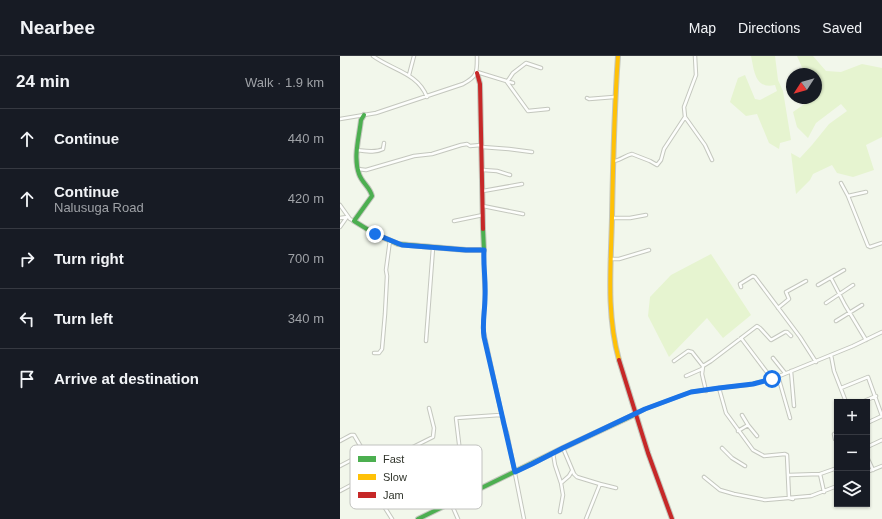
<!DOCTYPE html>
<meta charset="utf-8">
<style>
:root{--surface:#171b24;--page:#242831;--text:#f1f3f6;--muted:#9ea1a6;--line:#363941}
body{margin:0;font-family:Helvetica,sans-serif;background:var(--page);color:var(--text)}
.controls{position:absolute;right:12px;bottom:12px;display:grid;overflow:hidden;border-radius:0px;box-shadow:0 1px 3px #0004}
.controls button{width:36px;height:36px;display:grid;place-items:center;padding:0;border:0;border-bottom:1px solid var(--line);background:var(--surface);color:var(--text);font:20px sans-serif}
.compass{position:absolute;left:446px;top:12px;width:36px;height:36px;border-radius:50%;background:var(--surface);box-shadow:0 1px 3px #0004;rotate:234deg}
.stop{position:absolute;width:12px;height:12px;margin:-9px;border:3px solid #1a73e8;border-radius:50%;background:#fff}
.stop.end{background:#1a73e8;border-color:#fff;box-shadow:0 1px 4px #0008}
.list{margin:0;padding:0;list-style:none}
h2{display:flex;justify-content:space-between;align-items:center;height:52px;margin:0;padding:0 16px;font-size:17px}
h2 small{font-size:13px;font-weight:400;color:var(--muted)}
.list li{display:grid;grid-template-columns:26px 1fr auto;gap:12px;align-items:center;box-sizing:border-box;height:60px;padding:0 16px;border-top:1px solid var(--line)}
.list b{display:block;font-size:15px;white-space:nowrap}
.list p{margin:0;font-size:13px;white-space:nowrap;color:var(--muted)}
.list em{font-size:13px;font-style:normal;color:var(--muted)}
.icon{flex:none;width:22px;height:22px;fill:none;stroke:currentColor;stroke-width:2;stroke-linecap:round;stroke-linejoin:round}
.map{position:relative;flex:none;width:542px;height:463px;overflow:hidden}
header{display:flex;align-items:center;gap:24px;box-sizing:border-box;height:56px;padding:0 20px;background:var(--surface);border-bottom:1px solid var(--line)}
header strong{font-size:19px}
nav{display:flex;gap:22px;margin-inline-start:auto;font-size:14px}
main{display:flex}
aside{flex:1;background:var(--surface)}
.map>svg:first-child{display:block}
.green{fill:#e6f4d0}
.lines{fill:none;stroke-linecap:round;stroke-linejoin:round}
.street-casing{stroke:#c4c7be;stroke-width:4.5}
.fast-casing{stroke:#c4c7be;stroke-width:6}
.slow-casing{stroke:#c4c7be;stroke-width:6}
.jam-casing{stroke:#c4c7be;stroke-width:6}
.street{stroke:#fdfefc;stroke-width:2.5}
.fast{stroke:#4caf50;stroke-width:4}
.slow{stroke:#ffc107;stroke-width:4}
.jam{stroke:#c62828;stroke-width:4}
.route{stroke:#1a73e8;stroke-width:5}
.key{fill:#fff;stroke:#c1c2bf;stroke-width:1}
.key-label{font-size:11px;fill:#30342b}
</style>
<header>
<strong>Nearbee</strong>
<nav><a>Map</a><a>Directions</a><a>Saved</a></nav>
</header>
<main>
<aside>
<h2>24 min<small>Walk · 1.9 km</small></h2>
<ul class="list">
<li><svg class="icon" aria-label="ahead" viewBox="0 0 24 24"><path d="M12 20V5M6 11l6-6 6 6"/></svg><div><b>Continue</b></div><em>440 m</em></li>
<li><svg class="icon" aria-label="ahead" viewBox="0 0 24 24"><path d="M12 20V5M6 11l6-6 6 6"/></svg><div><b>Continue</b><p>Nalusuga Road</p></div><em>420 m</em></li>
<li><svg class="icon" aria-label="right" viewBox="0 0 24 24"><path d="M7 20v-9h11M14 6l5 5-5 5"/></svg><div><b>Turn right</b></div><em>700 m</em></li>
<li><svg class="icon" aria-label="left" viewBox="0 0 24 24"><path d="M17 20v-9H6M10 6l-5 5 5 5"/></svg><div><b>Turn left</b></div><em>340 m</em></li>
<li><svg class="icon" aria-label="arrive" viewBox="0 0 24 24"><path d="M6 21V4h12l-3 4 3 4H6"/></svg><div><b>Arrive at destination</b></div></li>
</ul>
</aside>
<div class="map">
<svg width="542" height="463" viewBox="0 0 542 463">
<rect width="100%" height="100%" fill="#f2f7eb"/>
<path class="green" d="M 411,0 L 435,0 L 438,24 L 443,35 L 451,84 L 440,87 L 439,93 L 429,87 L 417,58 L 406,60 L 390,46 L 398,22 L 405,19 L 415,43 L 420,44 L 437,35 L 435,29 C 415,34 414,14 411,0 Z
M 457,0 L 473,0 L 486,15 L 501,16 L 522,8 L 542,12 L 542,81 L 526,89 L 534,114 L 513,121 L 497,117 L 492,109 L 473,118 L 470,124 L 456,138 L 451,97 L 460,102 L 472,89 L 489,68 L 507,55 L 501,48 L 476,67 L 468,82 L 457,71 L 453,56 L 473,42 L 476,42 L 476,18 L 465,18 Z
M 371,198 L 411,259 L 383,282 L 367,262 L 329,301 L 308,260 L 310,241 L 331,219 Z"/>
<g class="lines">
<defs>
<path id="street" d="M 33,0 C 52,14 78,17 87,41
M 201,12 L 186,7 L 173,17 L 167,26 L 188,55 L 208,53
M 137,16 L 173,27
M 69,19 L 74,0
M 247,42 L 249,43 L 274,41
M 345,61 L 365,89 L 372,104
M 0,63 L 36,57 L 123,28 C 138,20 137,16 137,0
M 142,91 L 169,93 L 192,96
M 17,94 C 26,95 36,97 43,93 L 44,87
M 274,105 C 281,104 286,99 292,98 L 310,105 L 317,109 L 321,104 L 324,93 L 345,61 L 344,51 L 356,19 L 355,0
M 18,113 L 26,114 L 74,100 L 92,98 L 121,89 L 127,88 L 130,90 L 141,89
M 143,114 L 157,115 L 170,119
M 501,127 L 508,140 L 528,190 L 530,191 L 542,187
M 143,135 L 182,128
M 508,140 L 526,136
M 0,149 L 10,163 L 14,165
M 143,150 L 183,158
M 0,162 L 7,161
M 272,162 L 290,162 L 306,159
M 114,165 L 143,159
M 0,171 L 7,161
M 144,194 L 144,221 L 145,241 L 143,272 L 162,360
M 270,203 L 279,203 L 309,194
M 491,222 L 505,249 L 526,284
M 478,229 L 504,214
M 401,231 L 400,228 L 413,220 L 415,221 L 460,281 L 476,306
M 486,247 L 513,229
M 438,252 L 449,243 L 446,236 L 466,225
M 496,265 L 522,249
M 401,282 L 432,323
M 86,285 L 93,192
M 34,297 L 39,297 L 42,293 L 45,258 L 47,220 L 46,214 L 50,184
M 491,299 L 494,315 L 506,346
M 433,302 L 445,317
M 334,305 L 348,295 L 352,296 L 363,310 L 362,318 L 366,335
M 363,310 L 371,305 L 417,270 L 420,272 L 431,284 L 445,276 L 447,276 L 451,280
M 451,315 L 454,350
M 346,320 L 362,313
M 438,320 L 450,362
M 379,332 L 386,357 L 413,394 L 424,400 L 445,398 L 447,399 L 449,442 L 453,443
M 501,332 L 528,321 L 542,360
M 522,346 L 536,340
M 296,358 L 305,353 L 351,336 L 387,331 L 408,329 L 432,323 L 513,290 L 542,276
M 402,359 L 408,369
M 527,367 L 542,360
M 398,375 L 408,369 L 417,380
M 495,383 L 494,378 L 497,376
M 0,385 L 11,379 L 14,379 L 21,391 L 35,436 L 52,463
M 527,391 L 542,384
M 223,392 L 234,418 L 237,421 L 260,428 L 246,463
M 382,392 L 392,402 L 405,410
M 213,397 L 215,409 L 221,427
M 527,401 L 533,414
M 27,409 L 33,409 L 39,408 L 93,381 L 94,372 L 89,352
M 0,410 L 23,398
M 527,416 L 542,410
M 480,418 L 484,436
M 449,419 L 480,418 L 497,412
M 364,421 L 380,434 L 394,438 L 425,444 L 471,440 L 497,430
M 260,428 L 276,432
M 0,435 L 30,419
M 131,437 L 122,413 L 116,362 L 160,359 L 163,362 L 163,366 L 167,377 L 184,463
M 111,447 L 118,463
M 220,456 L 223,439 L 221,427 L 229,420 L 232,415"/>
<path id="fast" d="M 24,59 L 21,64 C 19,82 13,101 19,118 C 22,127 30,131 32,140 L 14,165 L 35,178 L 58,188 L 126,194 L 144,194 L 143,173
M 78,463 L 223,392 L 296,358"/>
<path id="slow" d="M 278,0 C 274,54 273,107 272,161 C 271,209 266,257 279,304"/>
<path id="jam" d="M 137,17 L 140,28 L 143,173
M 279,304 L 308,397 L 332,463"/>
</defs>
<use href="#street" class="street-casing"/>
<use href="#fast" class="fast-casing"/>
<use href="#slow" class="slow-casing"/>
<use href="#jam" class="jam-casing"/>
<use href="#street" class="street"/>
<use href="#fast" class="fast"/>
<use href="#slow" class="slow"/>
<use href="#jam" class="jam"/>
</g>
<g class="lines">
<path class="route" d="M 35,178 L 62,189 L 126,194 L 144,194 C 143,210 146,225 145,241 C 145,255 142,267 144,281 L 175,416 L 192,408 L 223,392 L 305,353 L 340,340 L 351,336 L 379,332 L 413,328 L 432,323"/>
</g>
<rect x="10" y="389" width="132" height="64" rx="6" class="key"/>
<rect x="18" y="400" width="18" height="6" fill="#4caf50"/>
<rect x="18" y="418" width="18" height="6" fill="#ffc107"/>
<rect x="18" y="436" width="18" height="6" fill="#c62828"/>
<g class="key-label">
<text x="43" y="407">Fast</text>
<text x="43" y="425">Slow</text>
<text x="43" y="443">Jam</text>
</g>
</svg>
<div class="controls">
<button>+</button>
<button>−</button>
<button><svg class="icon" aria-label="layers" viewBox="0 0 24 24"><path d="M12 4l9 5-9 5-9-5zM3 14l9 5 9-5"/></svg></button>
</div>
<svg class="compass" viewBox="-18 -18 36 36"><path d="M0-13l5 13h-10z" fill="#e53935"/><path d="M0 13l5-13h-10z" fill="#9ea1a6"/></svg>
<div class="stop" style="left:432px;top:323px"></div>
<div class="stop end" style="left:35px;top:178px"></div>
</div>
</main>
